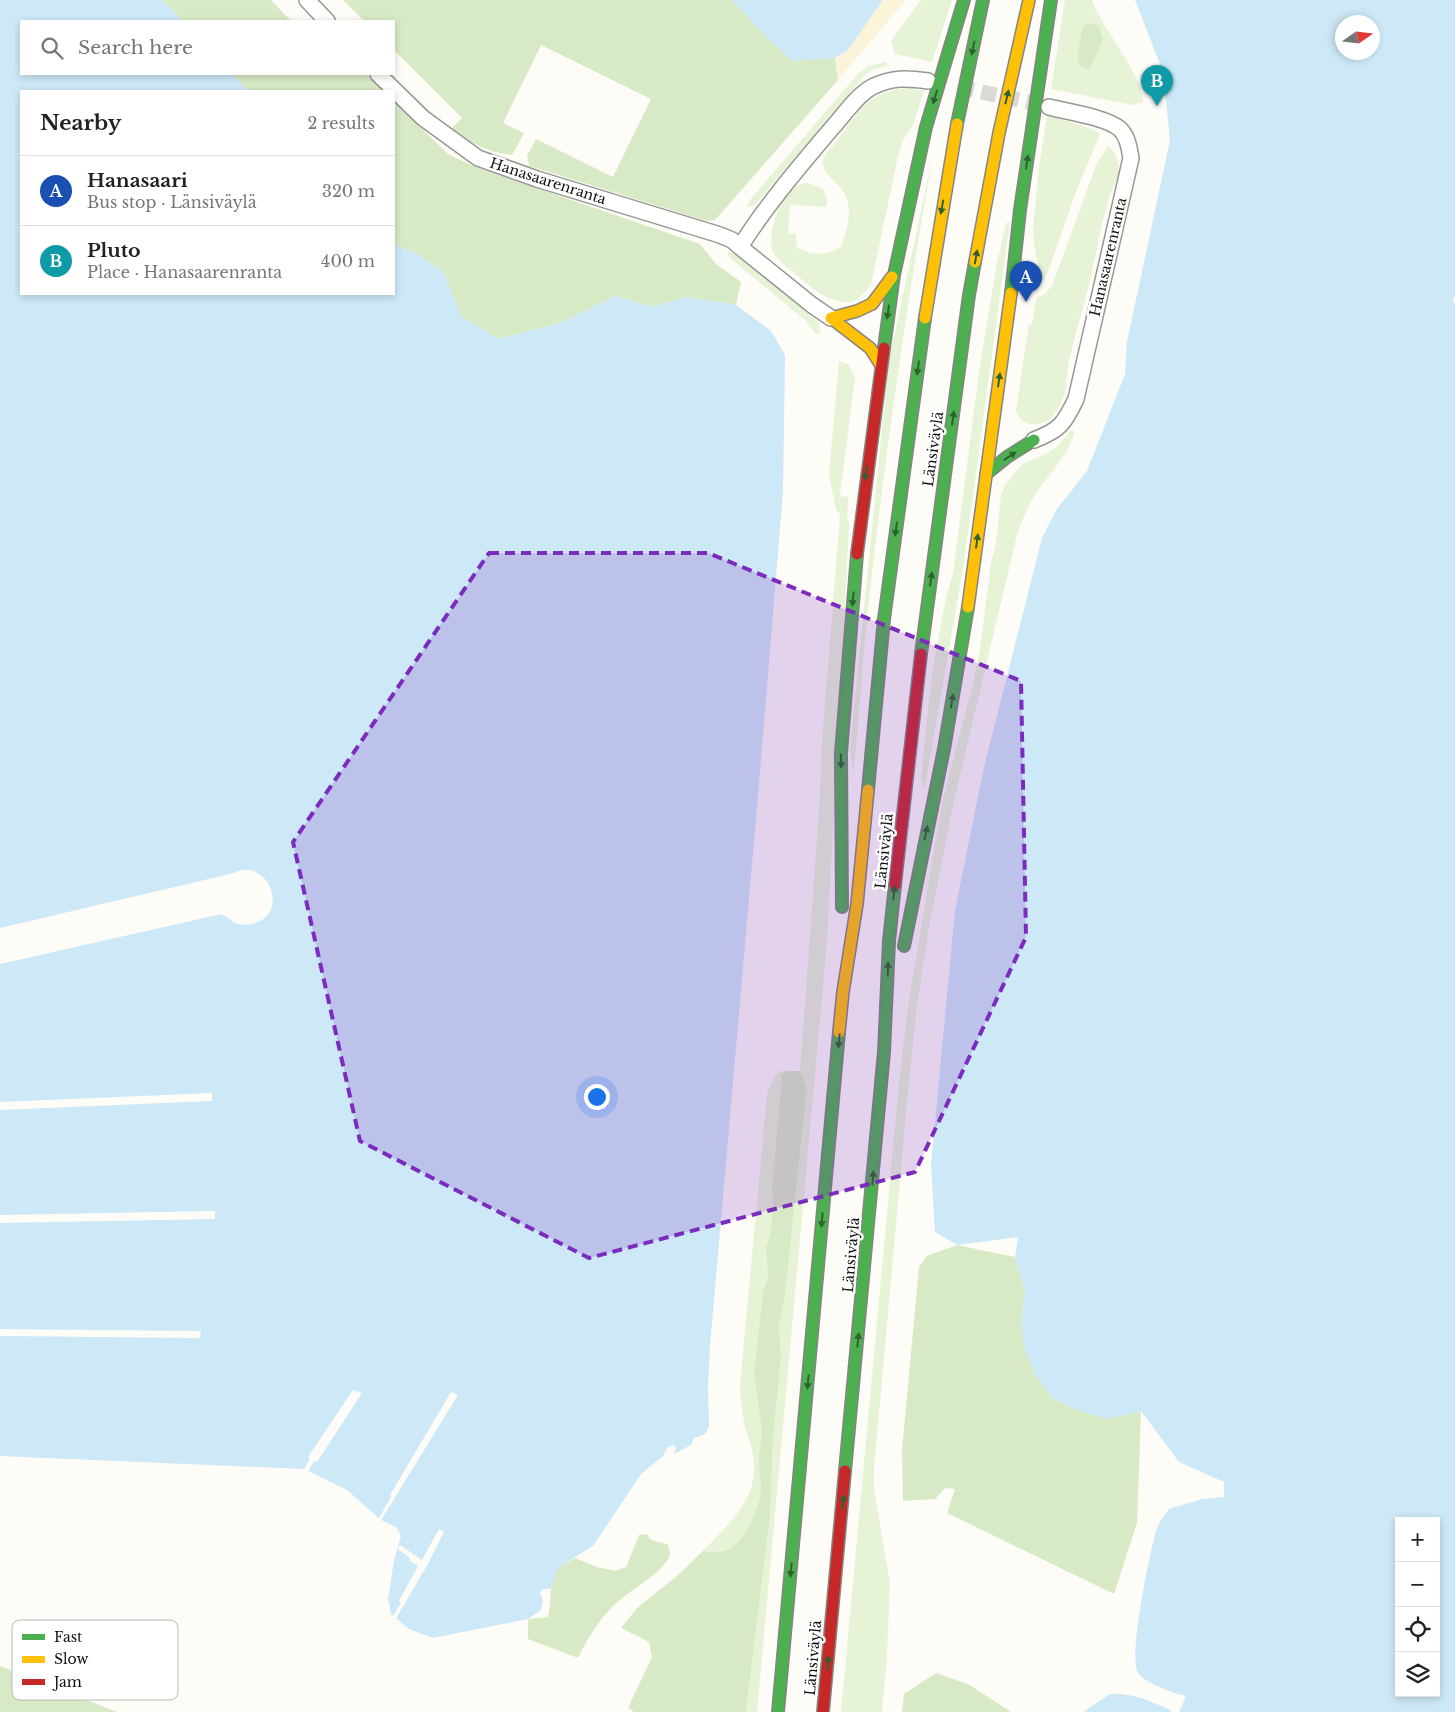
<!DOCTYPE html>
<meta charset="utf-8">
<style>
:root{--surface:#fff;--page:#f2f2f2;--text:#222;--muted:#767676;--line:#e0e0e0;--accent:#0f766e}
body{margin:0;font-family:"Libre Baskerville",serif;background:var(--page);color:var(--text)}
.controls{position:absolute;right:15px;bottom:15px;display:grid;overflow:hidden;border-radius:0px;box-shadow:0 2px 8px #0003}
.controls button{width:45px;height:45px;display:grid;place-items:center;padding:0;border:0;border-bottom:1px solid var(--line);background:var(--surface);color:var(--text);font:25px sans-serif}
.compass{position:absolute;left:1335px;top:15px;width:45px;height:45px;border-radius:50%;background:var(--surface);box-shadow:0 2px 8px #0003;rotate:76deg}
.you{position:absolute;left:596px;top:1096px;width:18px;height:18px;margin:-12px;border:4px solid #fff;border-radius:50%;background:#1a73e8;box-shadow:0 0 0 8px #1a73e833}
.badge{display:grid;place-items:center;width:32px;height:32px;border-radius:50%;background:var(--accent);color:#fff;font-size:16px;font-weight:700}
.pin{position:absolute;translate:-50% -41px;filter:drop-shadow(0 1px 2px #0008)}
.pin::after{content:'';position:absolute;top:26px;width:18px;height:15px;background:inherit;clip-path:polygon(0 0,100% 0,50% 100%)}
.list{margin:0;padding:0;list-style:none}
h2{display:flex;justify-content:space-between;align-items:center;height:65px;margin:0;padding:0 20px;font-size:21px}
h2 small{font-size:16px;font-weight:400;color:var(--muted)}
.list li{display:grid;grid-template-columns:32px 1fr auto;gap:15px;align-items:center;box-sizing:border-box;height:70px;padding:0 20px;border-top:1px solid var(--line)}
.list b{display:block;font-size:19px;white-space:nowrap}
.list p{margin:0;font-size:16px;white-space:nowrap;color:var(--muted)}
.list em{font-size:16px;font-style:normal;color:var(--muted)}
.icon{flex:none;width:28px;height:28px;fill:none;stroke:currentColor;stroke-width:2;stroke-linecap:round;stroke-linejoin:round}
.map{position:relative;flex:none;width:1455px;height:1712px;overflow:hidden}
.search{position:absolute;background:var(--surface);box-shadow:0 2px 8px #0003;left:20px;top:20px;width:375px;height:55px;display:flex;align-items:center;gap:12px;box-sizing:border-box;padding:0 18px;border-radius:0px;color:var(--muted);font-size:19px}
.panel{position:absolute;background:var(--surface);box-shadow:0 2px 8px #0003;left:20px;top:90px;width:375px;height:205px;border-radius:0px}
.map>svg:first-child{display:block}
.green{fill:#e7f3d7}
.forest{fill:#d8eac5}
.sand{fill:#fcf4d9}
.water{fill:#cde8f7;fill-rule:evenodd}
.pier{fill:#fdfcf7}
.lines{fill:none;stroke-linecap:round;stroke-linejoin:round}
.street-tunnel{stroke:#dad9d4;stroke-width:15;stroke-dasharray:15 8;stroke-linecap:butt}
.street-casing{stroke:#979795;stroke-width:18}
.fast-casing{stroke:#858482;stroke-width:14}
.slow-casing{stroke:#858482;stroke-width:14}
.jam-casing{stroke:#858482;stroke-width:14}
.street{stroke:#fffffe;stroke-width:15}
.fast{stroke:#4caf50;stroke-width:11}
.slow{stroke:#ffc107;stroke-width:11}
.jam{stroke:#c62828;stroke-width:11}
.oneway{fill:#2e6030}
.marked{fill:#7b2cbf;fill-opacity:0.2;stroke:#7b2cbf;stroke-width:4;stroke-dasharray:10 6;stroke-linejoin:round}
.labels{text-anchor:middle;stroke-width:5;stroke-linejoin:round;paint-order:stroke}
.street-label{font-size:14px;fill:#111;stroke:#fff}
.key{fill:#fff;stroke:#b8b8b8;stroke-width:1}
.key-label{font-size:14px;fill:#111}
</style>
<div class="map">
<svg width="1455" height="1712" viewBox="0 0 1455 1712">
<rect width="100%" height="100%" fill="#fdfcf7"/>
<path class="green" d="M 921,0 L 952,0 L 932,62 L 895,54 L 891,41 Z
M 1065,0 L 1092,0 C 1103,31 1142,72 1143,102 L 1132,105 L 1051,89 Z
M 886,62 L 887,66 L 874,69 L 866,74 L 754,206 L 747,207 L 749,201 L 858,74 L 868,66 Z
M 909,88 L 924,91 L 913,125 L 903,140 L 898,156 L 871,285 C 866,291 859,300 851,302 C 841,303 829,299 821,294 C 813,289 774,258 772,251 C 767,231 782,186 805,183 C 811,183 817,186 823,189 L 827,200 L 827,207 L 790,205 L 788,233 L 796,234 L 797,247 C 812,256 828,256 842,246 C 847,229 854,208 843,191 C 837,181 825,177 823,164 C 821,156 831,149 836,142 C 857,113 868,91 909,88 Z
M 1047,115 L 1092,129 L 1100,134 L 1077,189 L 1049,269 C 1046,276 1044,283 1035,285 L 1038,265 L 1034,244 L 1033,228 L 1039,166 Z
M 1108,146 C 1114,149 1118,159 1119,166 C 1120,177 1114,185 1110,194 C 1107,204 1105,214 1102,224 C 1098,241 1095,259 1091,276 C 1085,304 1075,332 1069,361 C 1066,374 1068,389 1062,401 C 1058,409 1053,418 1045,422 C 1033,428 1018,423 1016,410 L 1029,324 L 1032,325 L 1036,298 L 1043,295 L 1052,286 L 1090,182 L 1097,163 Z
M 933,155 C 905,312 883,470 866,628 C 861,677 859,726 853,775 L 850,747 L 889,360 Z
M 1010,222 L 963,569 L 925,787 L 922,786 L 921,778 L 932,673 L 946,598 L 953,573 L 979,372 L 997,263 L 1006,223 Z
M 729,252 L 736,254 L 811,316 L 819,324 L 820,333 L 816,334 L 806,321 L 729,257 L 727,254 Z
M 839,361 L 848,364 L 855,377 L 840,496 L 849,497 L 847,514 L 849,525 L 827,942 L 757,1712 L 746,1712 L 770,1516 L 773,1439 L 781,1359 L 779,1325 L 785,1295 L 807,1087 L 800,1071 L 820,799 L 821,754 L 840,514 L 836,510 L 829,474 Z
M 1071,430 L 1074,431 C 1074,448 1045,479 1035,495 C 1027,507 1022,521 1017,535 L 953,805 L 929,927 L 917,1006 L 908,1091 L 874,1469 L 874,1489 L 890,1584 L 887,1656 L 882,1712 L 841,1712 L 900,1073 L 909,1000 L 942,803 L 972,687 L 980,649 L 991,563 L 996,543 L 1001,495 L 1005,485 L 1017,470 L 1023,464 L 1047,453 L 1057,447 Z
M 781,1071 L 789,1071 L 782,1075 L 772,1187 L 773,1207 L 770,1235 L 766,1247 L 768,1278 L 763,1291 L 754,1372 L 762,1433 C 762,1441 759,1448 759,1456 C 758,1469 762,1482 760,1495 C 757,1512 744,1544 726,1550 C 720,1553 710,1552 703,1551 C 728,1525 761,1496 753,1456 C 752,1448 749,1441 747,1433 C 742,1417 741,1401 740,1384 L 767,1094 L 775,1076 Z"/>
<path class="forest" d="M 162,0 L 271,0 L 291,21 L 183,21 Z
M 343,0 L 732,0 L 767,38 L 793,61 L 835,58 L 838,80 L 715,220 L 707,221 L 529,166 L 527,156 L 536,139 L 613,177 L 651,99 L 541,45 L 503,123 L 524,133 L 512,155 C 486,152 473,144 452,128 L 462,118 L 394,50 L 394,21 L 364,21 Z
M 1090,23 L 1099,27 L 1103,39 L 1089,70 L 1079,66 L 1077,56 L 1083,26 Z
M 232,74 L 367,74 L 384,91 L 249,91 Z
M 394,101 L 448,154 L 475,167 L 700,244 L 716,264 L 741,282 L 736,305 L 687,297 L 652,307 L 616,296 L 563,322 L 498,339 L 461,317 L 444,273 L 419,255 L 394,244 Z
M 789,1071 L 800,1071 L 807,1087 L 785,1295 L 779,1325 L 781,1359 L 773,1439 L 770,1516 L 746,1712 L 634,1712 L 628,1708 L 652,1657 L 649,1642 L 621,1628 L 638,1607 L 676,1577 L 703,1551 C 710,1552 720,1553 726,1550 C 744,1544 757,1512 760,1495 C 762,1482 758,1469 759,1456 C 759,1448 762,1441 762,1433 L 754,1372 L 763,1291 L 768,1278 L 766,1247 L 770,1235 L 773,1207 L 772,1186 L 782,1075 Z
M 957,1245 L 1015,1257 L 1025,1291 L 1021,1322 L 1035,1375 L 1054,1399 L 1080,1411 L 1108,1418 L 1141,1411 L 1137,1523 L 1114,1594 L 947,1513 L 955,1489 L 945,1488 L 935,1499 L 903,1501 L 902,1450 L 919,1267 L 927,1256 Z
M 642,1534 L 648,1535 L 651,1540 L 667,1544 C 670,1550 671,1554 668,1559 C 660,1574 634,1588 621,1599 C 603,1613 588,1637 578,1658 L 528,1639 L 528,1619 L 548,1617 C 552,1603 548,1576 560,1566 C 565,1563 571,1561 575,1558 L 597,1567 L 615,1571 L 626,1567 L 639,1535 Z
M 0,1666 L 117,1712 L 0,1712 Z
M 936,1673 L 968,1684 L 1011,1712 L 902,1712 L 904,1694 Z"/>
<path class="sand" d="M 883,0 L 906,0 L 838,80 L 835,58 L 847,51 Z"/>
<path class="water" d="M 0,0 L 162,0 L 183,21 L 21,21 L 21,74 L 232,74 L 249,91 L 21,91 L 21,294 L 394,294 L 394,244 L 419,255 L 444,273 L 461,316 L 498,339 L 563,322 L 616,296 L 652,307 L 687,297 L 736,305 L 771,331 L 785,355 L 783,492 L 758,796 L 710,1346 L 708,1386 L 709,1426 L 705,1434 L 694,1438 L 691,1445 L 674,1454 L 676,1447 L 673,1445 L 668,1447 L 663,1456 L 641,1474 L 593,1546 L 559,1567 L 550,1589 L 542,1589 L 540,1593 L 543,1600 L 541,1610 L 528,1619 L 433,1638 L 409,1629 L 391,1614 L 388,1599 L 394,1560 L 401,1536 L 396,1527 L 381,1520 L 347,1490 L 304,1469 L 0,1456 L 0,964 L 222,914 C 226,916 231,921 235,923 C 240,925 250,925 255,923 C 290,913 268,856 234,873 L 0,928 Z
M 732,0 L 883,0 L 847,51 L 835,58 L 793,61 L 767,38 Z
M 1135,0 L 1455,0 L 1455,297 L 1453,300 L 1455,305 L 1455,1712 L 1179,1712 L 1186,1696 L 1179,1694 L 1179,1695 C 1168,1690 1145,1683 1138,1673 C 1128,1657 1150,1550 1157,1528 C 1159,1522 1165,1515 1169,1509 L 1202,1499 L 1224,1497 L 1224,1482 L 1179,1462 L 1141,1411 L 1108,1419 L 1080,1411 L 1054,1399 L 1035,1375 L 1024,1347 L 1021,1322 L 1025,1291 L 1015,1257 L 1018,1237 L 957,1245 L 935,1232 L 931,1165 L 955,910 L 984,767 L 1042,538 L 1057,509 L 1087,471 L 1125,374 L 1127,342 L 1170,140 L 1163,72 ZM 1372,22 L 1372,52 L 1342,52 L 1342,22 ZM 1399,1521 L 1436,1521 L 1436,1693 L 1399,1693 Z
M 1110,1694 C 1134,1693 1150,1701 1171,1710 L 1171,1712 L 1083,1712 Z"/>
<path class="pier" d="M 212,1093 L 212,1101 L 0,1110 L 0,1102 Z
M 215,1211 L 215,1219 L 0,1223 L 0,1215 Z
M 0,1329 L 201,1331 L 200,1338 L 0,1336 Z
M 353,1390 L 362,1393 L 317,1462 L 314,1461 L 308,1472 L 304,1469 L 310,1459 L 308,1457 Z
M 451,1392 L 458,1395 L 381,1520 L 379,1518 L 391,1497 L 390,1495 Z
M 439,1529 L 444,1532 L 429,1562 L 395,1620 L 392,1618 L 401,1603 L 399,1601 L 418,1566 L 409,1560 L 410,1558 L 398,1549 L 400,1545 L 422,1560 Z"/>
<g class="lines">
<path class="street-tunnel" d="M 959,87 L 1042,105"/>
<defs>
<path id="street" d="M 307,0 L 327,21
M 378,74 L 423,118 L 478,158 L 537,179 L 720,235 L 732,240 L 740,247
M 831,318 L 812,305 L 740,247 C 767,204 800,166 832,128 C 844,115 856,96 872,87 C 892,77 907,78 928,81
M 1034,440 C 1060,430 1064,424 1076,399 L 1131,158 C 1129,148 1128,137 1120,129 C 1106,117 1068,112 1049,107"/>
<path id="fast" d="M 957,124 L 983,0
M 1011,293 L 1020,210 L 1051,0
M 884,348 L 894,275 L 926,127 L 964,0
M 986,474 L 1007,457 L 1034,440
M 921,654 L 969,295 L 975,262
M 868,790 L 884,619 L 925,318
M 842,907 L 841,753 L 857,554
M 904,946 L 944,749 L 968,607
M 845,1471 L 884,1052 L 889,941 L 895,885
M 778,1712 L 839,1032"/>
<path id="slow" d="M 975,262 L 999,133 L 1029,0
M 831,318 L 857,311 L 872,304 L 892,277
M 831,318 L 870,348 L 881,365
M 925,318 L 957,124
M 968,607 L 1011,293
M 839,1032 L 843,992 L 857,904 L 868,790"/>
<path id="jam" d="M 857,554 L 884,348
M 895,885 L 921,654
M 823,1712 L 845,1471"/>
</defs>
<use href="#street" class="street-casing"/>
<use href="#fast" class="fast-casing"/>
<use href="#slow" class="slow-casing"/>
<use href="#jam" class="jam-casing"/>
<use href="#street" class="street"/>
<use href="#fast" class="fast"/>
<use href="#slow" class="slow"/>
<use href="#jam" class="jam"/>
</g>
<defs><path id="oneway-solid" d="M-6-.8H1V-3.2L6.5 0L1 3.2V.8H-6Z" transform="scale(1.25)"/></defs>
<g class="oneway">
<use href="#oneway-solid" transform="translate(973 48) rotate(102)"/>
<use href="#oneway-solid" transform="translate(935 97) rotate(107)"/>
<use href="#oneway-solid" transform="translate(1007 97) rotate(-77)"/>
<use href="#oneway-solid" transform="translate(1027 162) rotate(-82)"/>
<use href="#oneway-solid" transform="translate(942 207) rotate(100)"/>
<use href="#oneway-solid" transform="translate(976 257) rotate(-80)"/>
<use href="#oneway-solid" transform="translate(888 312) rotate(98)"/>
<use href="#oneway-solid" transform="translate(918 368) rotate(98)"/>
<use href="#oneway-solid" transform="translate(999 380) rotate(-82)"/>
<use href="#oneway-solid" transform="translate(953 418) rotate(-82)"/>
<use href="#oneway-solid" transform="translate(1010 456) rotate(-34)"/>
<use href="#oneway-solid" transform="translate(866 473) rotate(97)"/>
<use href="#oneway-solid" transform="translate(896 529) rotate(98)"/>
<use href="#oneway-solid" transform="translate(977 541) rotate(-82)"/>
<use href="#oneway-solid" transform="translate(931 579) rotate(-82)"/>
<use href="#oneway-solid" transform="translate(853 599) rotate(95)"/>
<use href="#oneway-solid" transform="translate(952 701) rotate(-80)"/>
<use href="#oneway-solid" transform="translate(841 761) rotate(89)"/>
<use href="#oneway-solid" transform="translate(926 833) rotate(-78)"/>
<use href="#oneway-solid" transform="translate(894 893) rotate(-84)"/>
<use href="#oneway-solid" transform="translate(888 969) rotate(-88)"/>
<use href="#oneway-solid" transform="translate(839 1041) rotate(95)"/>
<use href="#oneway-solid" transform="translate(873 1178) rotate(-85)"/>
<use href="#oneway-solid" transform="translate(822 1220) rotate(95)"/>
<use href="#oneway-solid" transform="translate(858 1340) rotate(-85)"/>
<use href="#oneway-solid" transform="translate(808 1382) rotate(95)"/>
<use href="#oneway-solid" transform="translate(843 1502) rotate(-85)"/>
<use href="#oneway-solid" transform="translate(791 1570) rotate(95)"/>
<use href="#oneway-solid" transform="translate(828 1663) rotate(-85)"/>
</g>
<path class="marked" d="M 489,553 L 708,553 L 1021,681 L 1026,937 L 915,1172 L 589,1258 L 360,1141 L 293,842 Z"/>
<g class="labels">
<g class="street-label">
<text transform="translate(548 181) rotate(18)" y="5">Hanasaarenranta</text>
<text transform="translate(1108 257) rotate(-77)" y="5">Hanasaarenranta</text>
<text transform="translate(933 449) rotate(-82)" y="5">Länsiväylä</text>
<text transform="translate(884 851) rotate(-84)" y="5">Länsiväylä</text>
<text transform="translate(851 1255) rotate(-85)" y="5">Länsiväylä</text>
<text transform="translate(813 1658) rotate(-85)" y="5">Länsiväylä</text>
</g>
</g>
<rect x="12" y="1620" width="166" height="80" rx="8" class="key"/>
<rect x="22" y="1634" width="23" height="6" fill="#4caf50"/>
<rect x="22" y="1656" width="23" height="7" fill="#ffc107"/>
<rect x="22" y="1679" width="23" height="6" fill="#c62828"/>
<g class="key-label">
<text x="54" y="1642">Fast</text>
<text x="54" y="1664">Slow</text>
<text x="54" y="1687">Jam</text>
</g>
</svg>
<div class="controls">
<button>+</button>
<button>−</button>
<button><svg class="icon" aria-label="locate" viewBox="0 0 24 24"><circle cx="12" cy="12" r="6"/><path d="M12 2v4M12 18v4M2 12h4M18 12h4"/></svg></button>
<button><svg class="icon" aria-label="layers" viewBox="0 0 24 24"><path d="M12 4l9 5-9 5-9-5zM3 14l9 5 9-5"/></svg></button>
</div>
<svg class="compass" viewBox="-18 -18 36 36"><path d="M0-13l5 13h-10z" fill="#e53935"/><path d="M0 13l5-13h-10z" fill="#767676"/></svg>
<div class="you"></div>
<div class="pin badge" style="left:1026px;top:302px;background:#1a4fb4">A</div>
<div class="pin badge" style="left:1157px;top:106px;background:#0f9aa8">B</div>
<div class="search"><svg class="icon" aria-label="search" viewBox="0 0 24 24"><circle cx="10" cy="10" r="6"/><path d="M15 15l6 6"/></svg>Search here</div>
<section class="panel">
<h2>Nearby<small>2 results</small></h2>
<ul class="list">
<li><span class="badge" style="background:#1a4fb4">A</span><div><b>Hanasaari</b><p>Bus stop · Länsiväylä</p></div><em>320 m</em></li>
<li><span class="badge" style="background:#0f9aa8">B</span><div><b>Pluto</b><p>Place · Hanasaarenranta</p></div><em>400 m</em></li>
</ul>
</section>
</div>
